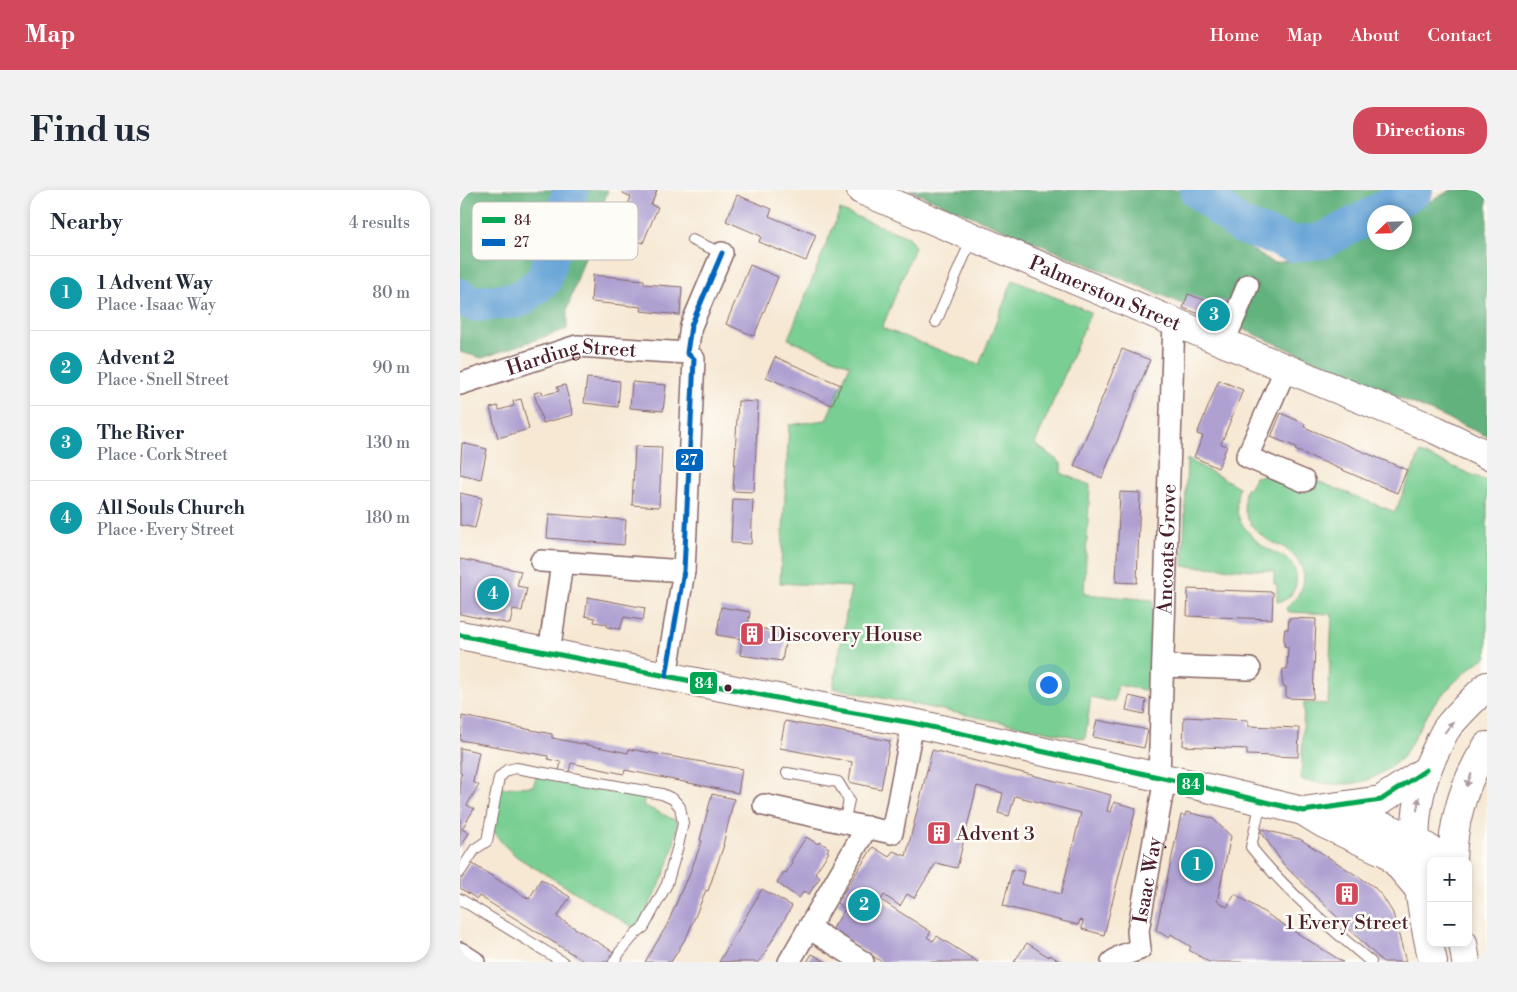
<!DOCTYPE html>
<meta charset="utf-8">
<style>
:root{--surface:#fff;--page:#f2f2f3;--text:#1f2937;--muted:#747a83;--line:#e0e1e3;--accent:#d1495b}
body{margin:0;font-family:"Libre Bodoni",serif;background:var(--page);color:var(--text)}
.controls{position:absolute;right:15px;bottom:15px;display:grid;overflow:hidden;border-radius:10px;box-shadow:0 2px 8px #0003}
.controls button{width:45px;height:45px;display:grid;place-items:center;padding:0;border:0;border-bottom:1px solid var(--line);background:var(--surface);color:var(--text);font:25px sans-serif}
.compass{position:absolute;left:907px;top:15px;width:45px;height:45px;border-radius:50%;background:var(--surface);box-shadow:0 2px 8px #0003;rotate:247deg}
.you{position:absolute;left:588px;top:494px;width:18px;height:18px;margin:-12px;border:4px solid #fff;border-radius:50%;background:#1a73e8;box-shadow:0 0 0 8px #1a73e833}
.badge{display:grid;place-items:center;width:32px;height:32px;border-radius:50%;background:var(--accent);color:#fff;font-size:16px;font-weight:700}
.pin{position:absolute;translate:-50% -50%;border:2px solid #fff;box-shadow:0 1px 5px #0006}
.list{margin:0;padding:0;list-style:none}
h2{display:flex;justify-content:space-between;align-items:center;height:65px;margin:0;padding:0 20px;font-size:21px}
h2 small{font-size:16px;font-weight:400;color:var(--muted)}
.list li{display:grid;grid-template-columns:32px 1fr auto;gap:15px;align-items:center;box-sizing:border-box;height:75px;padding:0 20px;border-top:1px solid var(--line)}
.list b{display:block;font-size:19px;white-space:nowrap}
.list p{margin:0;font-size:16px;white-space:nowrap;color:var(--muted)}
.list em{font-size:16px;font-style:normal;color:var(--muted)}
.map{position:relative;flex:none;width:1027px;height:772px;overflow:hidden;border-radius:20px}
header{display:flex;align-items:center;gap:30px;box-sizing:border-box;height:70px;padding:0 25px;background:var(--accent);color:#fff}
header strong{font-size:24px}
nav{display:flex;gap:28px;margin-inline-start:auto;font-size:18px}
.intro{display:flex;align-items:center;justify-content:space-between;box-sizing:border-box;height:120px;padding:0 30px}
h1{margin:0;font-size:35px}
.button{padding:12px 22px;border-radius:20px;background:var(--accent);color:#fff;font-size:18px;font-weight:700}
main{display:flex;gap:30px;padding:0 30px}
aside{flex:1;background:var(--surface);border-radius:20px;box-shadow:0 2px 8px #0003}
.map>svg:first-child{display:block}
.green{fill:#79cf93;stroke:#62775f}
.forest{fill:#62b27d;stroke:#566854}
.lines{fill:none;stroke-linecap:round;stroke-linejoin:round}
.river{stroke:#63a2d6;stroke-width:36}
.building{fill:#aea0d1}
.lane-casing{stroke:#866566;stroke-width:12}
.street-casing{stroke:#866566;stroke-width:24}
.secondary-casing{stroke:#866566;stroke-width:30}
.highway-casing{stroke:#866566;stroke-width:30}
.lane{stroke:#fff;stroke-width:10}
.street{stroke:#fff;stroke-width:21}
.secondary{stroke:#fff;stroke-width:28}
.highway{stroke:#fff;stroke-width:28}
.bus-1-casing{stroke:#fdfcf7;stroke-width:9}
.bus-2-casing{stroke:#fdfcf7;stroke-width:9}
.bus-1{stroke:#00a651;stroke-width:5}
.bus-2{stroke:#0065bd;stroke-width:5}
.oneway{fill:#ae9aa0}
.bus-dot{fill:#4a1f2b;stroke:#fdfcf7;stroke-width:2}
.labels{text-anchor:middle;stroke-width:5;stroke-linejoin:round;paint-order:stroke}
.street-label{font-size:20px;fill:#4a1f2b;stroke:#fdfcf7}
.poi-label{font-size:20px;fill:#4a1f2b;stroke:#fdfcf7;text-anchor:start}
.key{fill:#fdfcf7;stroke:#c7baba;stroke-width:1}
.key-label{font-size:14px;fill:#4a1f2b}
.line-badge{stroke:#fdfcf7;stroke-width:2}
.badge-label{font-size:14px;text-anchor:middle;font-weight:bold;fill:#fff}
</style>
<header>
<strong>Map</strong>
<nav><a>Home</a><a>Map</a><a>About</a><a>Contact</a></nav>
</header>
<div class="intro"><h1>Find us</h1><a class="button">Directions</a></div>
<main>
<aside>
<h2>Nearby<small>4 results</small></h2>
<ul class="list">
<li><span class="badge" style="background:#0f9aa8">1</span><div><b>1 Advent Way</b><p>Place · Isaac Way</p></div><em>80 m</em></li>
<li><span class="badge" style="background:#0f9aa8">2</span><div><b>Advent 2</b><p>Place · Snell Street</p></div><em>90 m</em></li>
<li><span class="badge" style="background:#0f9aa8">3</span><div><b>The River</b><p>Place · Cork Street</p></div><em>130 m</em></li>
<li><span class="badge" style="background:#0f9aa8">4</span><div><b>All Souls Church</b><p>Place · Every Street</p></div><em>180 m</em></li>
</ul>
</aside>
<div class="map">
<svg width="1027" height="772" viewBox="0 0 1027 772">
<rect width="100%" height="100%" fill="#fdfcf7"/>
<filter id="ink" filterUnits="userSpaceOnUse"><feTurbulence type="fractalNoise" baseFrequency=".02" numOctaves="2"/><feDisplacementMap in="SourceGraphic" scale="10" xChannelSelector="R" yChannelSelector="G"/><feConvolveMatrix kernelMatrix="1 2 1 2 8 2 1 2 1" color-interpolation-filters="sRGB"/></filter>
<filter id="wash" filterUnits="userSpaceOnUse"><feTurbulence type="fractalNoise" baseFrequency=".0096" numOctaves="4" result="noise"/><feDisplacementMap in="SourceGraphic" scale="20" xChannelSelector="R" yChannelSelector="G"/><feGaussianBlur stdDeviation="1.12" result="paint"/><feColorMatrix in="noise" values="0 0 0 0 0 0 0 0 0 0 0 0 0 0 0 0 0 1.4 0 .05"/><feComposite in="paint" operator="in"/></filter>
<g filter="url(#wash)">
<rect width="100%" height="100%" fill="#f6e8d3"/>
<path class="green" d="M 380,20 L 448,47 L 455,57 L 422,138 L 519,175 L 553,90 L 631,122 L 575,254 L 601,273 L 601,283 L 630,295 L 624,404 L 693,410 L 689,501 L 658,495 L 654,512 L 631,507 L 625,549 L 373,498 L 391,397 L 320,393 L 329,235 L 366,230 L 390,175 L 328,149 Z
M 960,263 L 1027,291 L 1027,466 C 1009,478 990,495 976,512 C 963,528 955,548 944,565 C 941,569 937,572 933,575 C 904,599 876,596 841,590 L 844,513 L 868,514 L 872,424 L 829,422 L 826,418 C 849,398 851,378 825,358 C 820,355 813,354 808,350 C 788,337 780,320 786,298 L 790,298 L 795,287 L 804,285 L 846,302 L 852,289 L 935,322 Z
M 727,269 L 779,297 C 777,307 775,318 779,328 C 783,338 798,354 808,359 C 816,364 825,366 831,373 C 842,387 836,410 817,412 L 817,394 L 814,394 L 814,381 L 723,376 Z
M 77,585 L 185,606 L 183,615 L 217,631 C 215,671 195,705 176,739 L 57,667 L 42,653 L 33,640 L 41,598 L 73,596 Z"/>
<path class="forest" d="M 0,0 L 148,0 L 107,120 L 107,139 L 22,168 L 0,162 Z
M 449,0 L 719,0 L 778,51 L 813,73 L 863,67 L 914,42 L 914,52 L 944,52 L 945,25 L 991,0 L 1027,0 L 1027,246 L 785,140 Z
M 759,0 L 948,0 L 886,33 L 831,40 L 779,16 Z"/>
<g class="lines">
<path class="river" d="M 737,0 L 781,36 L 833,54 L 862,51 L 914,24
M 917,22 L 955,0
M 0,106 L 14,114 L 59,110 L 84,90 L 110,0"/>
</g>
<g id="blocks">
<path class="building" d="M 164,0 L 197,0 L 191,15 L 198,17 L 183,53 L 157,42 L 171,7 L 163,3 Z
M 277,5 L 312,19 L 309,26 L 356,45 L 346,71 L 299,52 L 301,46 L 266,31 Z
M 290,75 L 318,87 L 294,146 L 266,134 Z
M 133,85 L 184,90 L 184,94 L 222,97 L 220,125 L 181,121 L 182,117 L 131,112 Z
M 728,104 L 750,112 L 752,107 L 769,113 L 762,132 L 723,118 Z
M 662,159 L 690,170 L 642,288 L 614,276 Z
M 315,167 L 381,195 L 372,215 L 306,187 Z
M 127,188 L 160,191 L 158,217 L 124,213 Z
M 759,190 L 783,200 L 761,254 L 767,256 L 758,278 L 734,267 L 743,246 L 737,244 Z
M 172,192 L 206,195 L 203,221 L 170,218 Z
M 105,195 L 113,225 L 83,233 L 74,203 L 82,201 L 83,205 L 99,201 L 97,197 Z
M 61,209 L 69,239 L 38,248 L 30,218 L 38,216 L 39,220 L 54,216 L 53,211 Z
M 278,211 L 298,212 L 294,302 L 273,301 Z
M 821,223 L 845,234 L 844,237 L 947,280 L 937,303 L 835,260 L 836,257 L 811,247 Z
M 2,253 L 27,259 L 21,289 L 0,284 Z
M 175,256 L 202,257 L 199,317 L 172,315 Z
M 660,302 L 680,303 L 677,393 L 656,392 Z
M 0,303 L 22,308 L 15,338 L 0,335 Z
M 273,309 L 293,310 L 291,354 L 271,353 Z
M 89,324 L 166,330 L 164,355 L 87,348 Z
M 0,369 L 61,381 L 57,396 L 67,398 L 62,421 L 53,419 L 50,434 L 0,424 Z
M 728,399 L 813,402 L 812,429 L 727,426 Z
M 128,407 L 185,418 L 183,430 L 164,427 L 160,439 L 147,437 L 147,434 L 134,432 L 135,428 L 125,426 Z
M 261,417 L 290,422 L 288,437 L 327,442 L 322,471 L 280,465 L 282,449 L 257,445 Z
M 829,428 L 856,429 L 853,509 L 826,508 L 826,497 L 823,496 L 822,488 L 823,479 L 827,479 L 828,457 L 824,456 L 824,446 L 825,439 L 828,439 Z
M 669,506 L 686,510 L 684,524 L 666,520 Z
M 2,526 L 92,544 L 92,548 L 168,563 L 169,559 L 282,579 L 278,603 L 165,580 L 164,584 L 111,573 L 109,582 L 99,581 L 101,572 L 88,569 L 88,566 L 0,550 Z
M 724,527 L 788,530 L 788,536 L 839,538 L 838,567 L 787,565 L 787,559 L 723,556 Z
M 637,530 L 688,540 L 684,558 L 633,547 Z
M 325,531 L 430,551 L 421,599 L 389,592 L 392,572 L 320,558 Z
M 0,558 L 19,562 L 13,592 L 19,595 L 7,615 L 14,619 L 2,639 L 9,643 L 0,658 L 0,587 L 2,584 L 0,583 Z
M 472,560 L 651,605 L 647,621 L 651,622 L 654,612 L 676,618 L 644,745 L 622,739 L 623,731 L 620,730 L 618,735 L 543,716 L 552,679 L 564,682 L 561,694 L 601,704 L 621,623 L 555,606 L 549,626 L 538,623 L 543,603 L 517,596 L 497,678 L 476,673 L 454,708 L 447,704 L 440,716 L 424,705 L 421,710 L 471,742 L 467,747 L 473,751 L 477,746 L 518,772 L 422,772 L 372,740 L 385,719 L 377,713 L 413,657 L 429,667 L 433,661 L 446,666 Z
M 252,604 L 274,609 L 263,655 L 264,655 L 248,701 L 246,700 L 228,744 L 211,772 L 185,772 L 207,735 L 226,690 L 227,691 L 242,651 L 240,650 Z
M 726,622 L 752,628 L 771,646 L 757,711 L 767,717 L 775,704 L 883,772 L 749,772 L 729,760 L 731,757 L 711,744 L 709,748 L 696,740 L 721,625 L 725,626 Z
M 801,639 L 840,649 L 913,696 L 923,707 L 933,723 L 946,772 L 923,772 L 824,675 L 801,642 Z
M 346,647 L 358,654 L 360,652 L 369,658 L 367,661 L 369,662 L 355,683 L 360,687 L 349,704 L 344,701 L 339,708 L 317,693 L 324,682 L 326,683 L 327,681 L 332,673 L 331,671 Z
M 11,673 L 69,709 L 81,689 L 110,707 L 97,727 L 155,763 L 150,772 L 121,772 L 122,770 L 119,768 L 19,706 L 17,709 L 0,698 L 0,691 Z
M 302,699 L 332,716 L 302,768 L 299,772 L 259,772 Z
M 567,753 L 589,767 L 590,765 L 601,772 L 554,772 Z
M 352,764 L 366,772 L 347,772 Z"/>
</g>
</g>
<g filter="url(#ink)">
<use href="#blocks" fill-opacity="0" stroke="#866566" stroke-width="1"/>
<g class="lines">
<defs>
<path id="lane" d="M 232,50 L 262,63
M 476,132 L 512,48
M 327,583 L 378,592 L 389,610 L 384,633
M 801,611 L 791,657 C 826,701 868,736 911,772
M 0,682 L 15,659 L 27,651 L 39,588 L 47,580 L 56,578 L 202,604 L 213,609 L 220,617 L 223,633 L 218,656 L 207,694 L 184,737 L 176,743 L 160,762 L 154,772
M 0,709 L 103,772"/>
<g id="street">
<path d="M 764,152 L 788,95"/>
<path d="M 826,178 L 787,267 L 844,291"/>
<path id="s1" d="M 0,194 L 117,156 L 227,163"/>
<path d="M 81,371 L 224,381"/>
<path d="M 89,463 L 102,373"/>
<path d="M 703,476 L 790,479"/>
<path d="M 206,486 L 224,381 L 234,169 L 227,163 L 231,136 L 262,63"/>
<path id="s2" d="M 699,587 L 714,132"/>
<path d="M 304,615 L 432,643 L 453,533"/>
<path d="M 349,738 L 403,772"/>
<path d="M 0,763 L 14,772"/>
<path d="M 329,772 L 407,637"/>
<path id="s3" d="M 652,772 L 661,766 L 680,759 L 678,741 L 705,588"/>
</g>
<g id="secondary">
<path id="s4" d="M 401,0 L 714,132 L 976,240 L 1027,265"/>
<path d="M 0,445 L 377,520 L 453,533 L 735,595 L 843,621 L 921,610 L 966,580"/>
<path d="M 843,621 L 864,634 L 929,664 L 958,698"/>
<path d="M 875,621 L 928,638 L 954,649 L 987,671"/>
</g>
<path id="highway" d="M 992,671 C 993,629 1004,592 1027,556
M 1003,753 L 1006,772
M 973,772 C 958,702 941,629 975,562 C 979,554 982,545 987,538 C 999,523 1014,509 1027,496"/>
</defs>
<use href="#lane" class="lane-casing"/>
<use href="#street" class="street-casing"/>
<use href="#secondary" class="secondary-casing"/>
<use href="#highway" class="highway-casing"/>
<use href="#lane" class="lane"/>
<use href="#street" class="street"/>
<use href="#secondary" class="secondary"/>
<use href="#highway" class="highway"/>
<defs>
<path id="bus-1" d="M 0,445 L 377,520 L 453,533 L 735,595 L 843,621 L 921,610 L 966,580"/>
<path id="bus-2" d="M 206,486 L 224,381 L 234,169 L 227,163 L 231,136 L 262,63"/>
</defs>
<use href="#bus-1" class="bus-1-casing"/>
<use href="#bus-2" class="bus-2-casing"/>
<use href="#bus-1" class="bus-1"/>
<use href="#bus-2" class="bus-2"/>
</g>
<defs><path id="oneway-solid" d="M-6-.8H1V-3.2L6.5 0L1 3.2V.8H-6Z" transform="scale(1.25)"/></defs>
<g class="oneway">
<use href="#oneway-solid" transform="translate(989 537) rotate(-52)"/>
<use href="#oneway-solid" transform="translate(1009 590) rotate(111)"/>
<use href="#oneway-solid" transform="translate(958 614) rotate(-81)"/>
</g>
</g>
<defs>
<symbol id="building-square" viewBox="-11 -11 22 22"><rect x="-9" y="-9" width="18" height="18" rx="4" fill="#d1495b" stroke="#fdfcf7"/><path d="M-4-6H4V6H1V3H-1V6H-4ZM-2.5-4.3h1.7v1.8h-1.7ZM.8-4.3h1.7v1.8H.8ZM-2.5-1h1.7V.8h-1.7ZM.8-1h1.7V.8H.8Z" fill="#fff"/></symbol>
</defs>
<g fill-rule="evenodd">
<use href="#building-square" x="278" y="430" width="28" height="28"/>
<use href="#building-square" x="465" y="629" width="28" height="28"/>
<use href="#building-square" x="873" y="690" width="28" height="28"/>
</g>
<circle class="bus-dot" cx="268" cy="498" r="4.5"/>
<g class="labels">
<g class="street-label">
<text dy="7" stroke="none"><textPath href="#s4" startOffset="265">Palmerston Street</textPath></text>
<text dy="7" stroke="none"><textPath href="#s1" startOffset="116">Harding Street</textPath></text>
<text dy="7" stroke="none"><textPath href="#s2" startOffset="228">Ancoats Grove</textPath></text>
<text dy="7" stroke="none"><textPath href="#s3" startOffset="101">Isaac Way</textPath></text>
</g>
<g class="poi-label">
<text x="310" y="451">Discovery House</text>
<text x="496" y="650">Advent 3</text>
<text x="887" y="739" text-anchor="middle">1 Every Street</text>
</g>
</g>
<rect x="12" y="12" width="166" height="58" rx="8" class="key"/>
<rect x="22" y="27" width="23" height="6" fill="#00a651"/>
<rect x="22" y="49" width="23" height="7" fill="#0065bd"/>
<g class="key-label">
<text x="54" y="35">84</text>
<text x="54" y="57">27</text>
</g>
<g class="line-badge">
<rect x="215" y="258" width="29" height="24" rx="5" fill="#0065bd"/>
<rect x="229" y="481" width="29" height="24" rx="5" fill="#00a651"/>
<rect x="716" y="582" width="29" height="24" rx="5" fill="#00a651"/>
</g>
<g class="badge-label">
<text x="229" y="275">27</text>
<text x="244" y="498">84</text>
<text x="731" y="599">84</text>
</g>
</svg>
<div class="controls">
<button>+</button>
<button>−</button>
</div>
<svg class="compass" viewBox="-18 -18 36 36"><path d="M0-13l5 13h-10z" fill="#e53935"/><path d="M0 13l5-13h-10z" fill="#747a83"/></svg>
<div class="you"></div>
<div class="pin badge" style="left:737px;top:675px;background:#0f9aa8">1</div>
<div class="pin badge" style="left:404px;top:715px;background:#0f9aa8">2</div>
<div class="pin badge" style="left:754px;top:125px;background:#0f9aa8">3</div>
<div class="pin badge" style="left:33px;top:404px;background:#0f9aa8">4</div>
</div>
</main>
